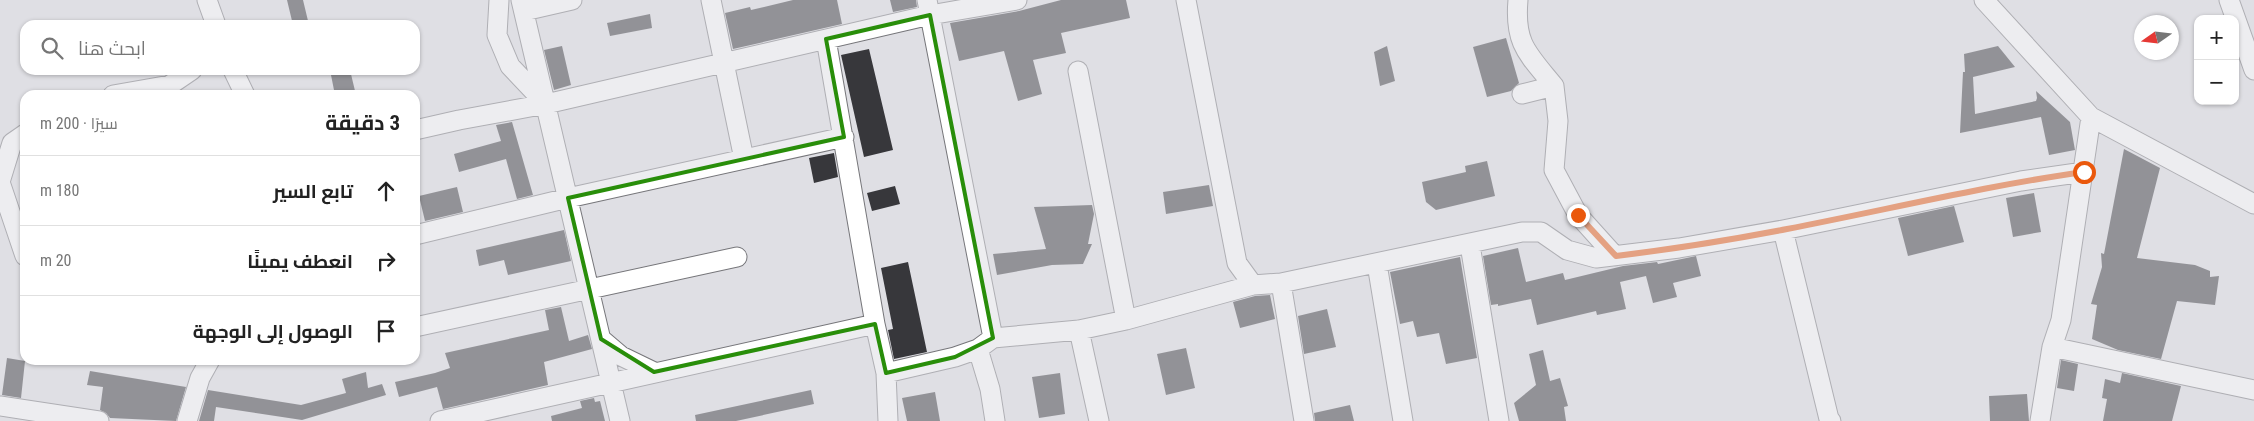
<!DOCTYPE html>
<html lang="ar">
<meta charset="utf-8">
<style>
:root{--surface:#fff;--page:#f2f2f2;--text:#222;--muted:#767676;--line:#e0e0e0}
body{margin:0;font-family:"Roboto Condensed",Cairo,sans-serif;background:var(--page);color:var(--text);direction:rtl}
.controls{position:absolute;right:15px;top:15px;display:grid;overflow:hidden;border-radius:10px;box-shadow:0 1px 4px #0004}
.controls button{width:45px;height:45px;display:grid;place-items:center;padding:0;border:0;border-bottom:1px solid var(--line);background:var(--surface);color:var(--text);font:25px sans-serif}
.compass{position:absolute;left:2134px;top:15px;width:45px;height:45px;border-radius:50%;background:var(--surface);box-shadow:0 1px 4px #0004;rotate:256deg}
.stop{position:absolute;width:15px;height:15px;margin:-11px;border:4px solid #ea580c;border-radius:50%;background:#fff}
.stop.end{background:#ea580c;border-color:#fff;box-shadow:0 1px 5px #0008}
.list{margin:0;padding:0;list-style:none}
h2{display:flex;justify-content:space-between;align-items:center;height:65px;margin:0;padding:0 20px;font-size:21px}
h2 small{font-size:16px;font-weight:400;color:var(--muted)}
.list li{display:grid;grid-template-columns:32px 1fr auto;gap:15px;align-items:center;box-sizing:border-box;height:70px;padding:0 20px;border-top:1px solid var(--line)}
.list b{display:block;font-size:19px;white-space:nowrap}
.list em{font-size:16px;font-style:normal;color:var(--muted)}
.icon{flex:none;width:28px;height:28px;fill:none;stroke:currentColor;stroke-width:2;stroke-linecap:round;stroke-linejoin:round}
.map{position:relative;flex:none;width:2254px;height:421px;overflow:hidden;direction:ltr}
.search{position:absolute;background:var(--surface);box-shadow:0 1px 4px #0004;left:20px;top:20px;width:400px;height:55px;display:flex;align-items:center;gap:12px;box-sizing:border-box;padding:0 18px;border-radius:15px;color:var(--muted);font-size:19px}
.panel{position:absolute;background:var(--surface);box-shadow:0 1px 4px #0004;left:20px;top:90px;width:400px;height:275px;border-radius:15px;direction:rtl}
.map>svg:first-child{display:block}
.building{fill:#37373b}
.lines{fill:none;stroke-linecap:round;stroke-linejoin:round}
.minor-casing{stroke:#76767a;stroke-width:21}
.minor{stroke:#fff;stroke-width:19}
.route{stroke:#ea580c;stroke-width:6}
.marked{fill:none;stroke:#298e0a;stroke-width:4;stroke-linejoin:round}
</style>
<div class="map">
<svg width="2254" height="421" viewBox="0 0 2254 421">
<rect width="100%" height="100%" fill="#dfdfe4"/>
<path class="building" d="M 287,0 L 303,0 L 309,25 L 293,25 Z
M 793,0 L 837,0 L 842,24 L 733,49 L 725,13 L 750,7 L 751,10 Z
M 890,0 L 916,0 L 917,7 L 893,12 Z
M 1061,0 L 1126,0 L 1130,18 L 1061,33 L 1066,53 L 1033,60 L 1042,94 L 1018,101 L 1004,51 L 959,61 L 950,23 L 1019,11 Z
M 650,14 L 652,28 L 610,36 L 607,23 Z
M 1506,38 L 1519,83 L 1511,91 L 1487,97 L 1473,47 Z
M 562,46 L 571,85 L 554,90 L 544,50 Z
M 1387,46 L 1395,81 L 1380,86 L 1374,52 Z
M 1998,46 L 2015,67 L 1973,77 L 1975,114 L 2036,101 L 2037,98 L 2036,91 L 2070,122 L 2075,150 L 2049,155 L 2041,117 L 1960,133 L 1963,72 L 1965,72 L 1964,54 Z
M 869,49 L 893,150 L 864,157 L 841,55 Z
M 330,70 L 350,70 L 356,95 L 335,95 Z
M 512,122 L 533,195 L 517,199 L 506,159 L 459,172 L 454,154 L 501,141 L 496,125 Z
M 2124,149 L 2160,168 L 2137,258 L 2195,265 L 2210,271 L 2210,277 L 2219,276 L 2215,305 L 2177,301 L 2161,359 L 2118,350 L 2092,339 L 2097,305 L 2091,304 L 2102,267 L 2101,253 L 2104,254 Z
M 834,153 L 838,177 L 814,183 L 809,158 Z
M 1487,161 L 1495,196 L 1436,210 L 1426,202 L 1422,182 L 1466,172 L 1465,166 Z
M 1209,185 L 1213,206 L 1166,214 L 1163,192 Z
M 895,186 L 900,204 L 872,211 L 867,193 Z
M 457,187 L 463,212 L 425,221 L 419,196 Z
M 2034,193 L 2041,232 L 2013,237 L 2006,198 Z
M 1092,205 L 1094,214 L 1088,244 L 1092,244 L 1083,264 L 1052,265 L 997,275 L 993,254 L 1046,249 L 1034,207 Z
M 1954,206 L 1964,242 L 1908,256 L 1898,218 Z
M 564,230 L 571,261 L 508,275 L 504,260 L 479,266 L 476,250 Z
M 1518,248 L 1526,282 L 1563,273 L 1565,280 L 1623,266 L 1657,262 L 1658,264 L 1696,256 L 1701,276 L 1673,283 L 1677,297 L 1653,303 L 1646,276 L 1620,282 L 1626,309 L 1597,315 L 1596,311 L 1537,325 L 1531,299 L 1498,306 L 1498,304 L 1491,305 L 1483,256 Z
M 1460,257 L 1477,358 L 1446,364 L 1439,333 L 1417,337 L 1413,321 L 1400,324 L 1390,272 Z
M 908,262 L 927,352 L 894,359 L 888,330 L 893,329 L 881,268 Z
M 1270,295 L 1275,319 L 1240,328 L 1233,302 L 1255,296 Z
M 561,307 L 569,341 L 588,335 L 592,349 L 544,362 L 548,385 L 443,409 L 437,387 L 399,397 L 395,382 L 435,373 L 450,368 L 445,353 L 549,330 L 545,310 Z
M 1327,309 L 1336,347 L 1304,354 L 1298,316 Z
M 1186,348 L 1195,388 L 1166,395 L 1157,354 Z
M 1543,350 L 1550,381 L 1560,378 L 1568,406 L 1564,407 L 1566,421 L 1519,421 L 1514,403 L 1536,385 L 1529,354 Z
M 7,358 L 25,361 L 21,398 L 2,395 Z
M 2061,360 L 2078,364 L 2074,391 L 2057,388 Z
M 90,371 L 186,387 L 176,421 L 110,418 L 106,413 L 100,410 L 103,387 L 87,385 Z
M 366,372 L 368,388 L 382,384 L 386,395 L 302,420 L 216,407 L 214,421 L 199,421 L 208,390 L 301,405 L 346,393 L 342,379 Z
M 1060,373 L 1065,414 L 1039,418 L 1032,377 Z
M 2122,373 L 2181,386 L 2172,421 L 2103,421 L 2107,399 L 2102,398 L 2105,379 L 2120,383 Z
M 811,390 L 814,404 L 736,421 L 696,421 L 695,415 Z
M 935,392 L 940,421 L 907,421 L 902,398 Z
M 2027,394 L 2029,421 L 1990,421 L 1989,396 Z
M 594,398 L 595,402 L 600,401 L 605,421 L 552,421 L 551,416 L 582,408 L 580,401 Z
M 1350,405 L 1354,421 L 1315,421 L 1314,413 Z"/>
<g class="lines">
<defs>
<path id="minor" d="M 207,0 L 216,25
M 499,0 L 497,35 L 510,66 L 545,103
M 521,0 L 620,421
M 711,0 L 744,159
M 927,0 L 993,338
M 1186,0 L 1237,263 L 1253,285
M 1518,0 C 1514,44 1528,54 1554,86
M 1984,0 L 2091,117 L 2254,204
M 2229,0 L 2254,70
M 524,11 L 572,0
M 826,39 L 875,324 L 886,373 L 888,421
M 233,70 L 245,95
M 1078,71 L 1126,320
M 1522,94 L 1554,86 L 1558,121 L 1554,170 L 1578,215 L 1615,256
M 113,95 L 170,85 L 192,70
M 415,130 L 459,120 L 546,104 L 930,15 L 1017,0
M 25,134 L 12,143 L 0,182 L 25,256
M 1783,230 L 1829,419 L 1831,421
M 415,235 L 568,198 L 844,137
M 1470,245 L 1499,421
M 1377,264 L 1403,421
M 1281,283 L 1304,421
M 415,327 L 737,257
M 1079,330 L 1099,421
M 601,339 L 621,356 L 654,372
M 2052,347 L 2254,390
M 978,349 L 990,389 L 995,421
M 886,373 L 955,357 L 978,349 L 993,338 L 1079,330 L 1126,320 L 1253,285 L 1281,283 L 1522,232 L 1541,232 L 1567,250 L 1596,258 L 1679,248 L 1783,230 L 2021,181 L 2084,172
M 0,406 L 99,421
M 187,421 L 200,378 L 210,360
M 440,421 L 875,324
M 2040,421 L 2052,347 L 2061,320 L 2091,117"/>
</defs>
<use href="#minor" class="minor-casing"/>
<use href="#minor" class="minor"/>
</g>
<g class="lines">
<path class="route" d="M 1578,215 L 1616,256 C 1673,249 1730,240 1787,229 C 1886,210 1984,186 2084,172"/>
</g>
<path d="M0 0H2254V421H0ZM 930,15 L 993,338 L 955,357 L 886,373 L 875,324 L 654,372 L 601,339 L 568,198 L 844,137 L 826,39 Z" fill="#dfdfe4" fill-opacity=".55" fill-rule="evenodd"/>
<path class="marked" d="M 930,15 L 993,338 L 955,357 L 886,373 L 875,324 L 654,372 L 601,339 L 568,198 L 844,137 L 826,39 Z"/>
</svg>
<div class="controls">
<button>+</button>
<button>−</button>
</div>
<svg class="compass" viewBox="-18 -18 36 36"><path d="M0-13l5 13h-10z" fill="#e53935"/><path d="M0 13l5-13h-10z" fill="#767676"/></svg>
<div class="stop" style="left:2084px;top:172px"></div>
<div class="stop end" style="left:1578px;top:215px"></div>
<div class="search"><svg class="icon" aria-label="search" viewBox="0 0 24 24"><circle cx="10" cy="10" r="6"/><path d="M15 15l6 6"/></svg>ابحث هنا</div>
<section class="panel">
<h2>3 دقيقة<small>سيرًا · 200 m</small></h2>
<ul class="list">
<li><svg class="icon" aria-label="ahead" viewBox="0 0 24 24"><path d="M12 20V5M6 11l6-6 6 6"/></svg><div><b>تابع السير</b></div><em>180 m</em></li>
<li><svg class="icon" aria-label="right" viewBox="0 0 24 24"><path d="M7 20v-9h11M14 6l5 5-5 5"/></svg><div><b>انعطف يمينًا</b></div><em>20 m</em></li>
<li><svg class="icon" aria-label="arrive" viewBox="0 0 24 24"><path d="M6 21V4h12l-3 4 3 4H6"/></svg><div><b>الوصول إلى الوجهة</b></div></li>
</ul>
</section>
</div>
